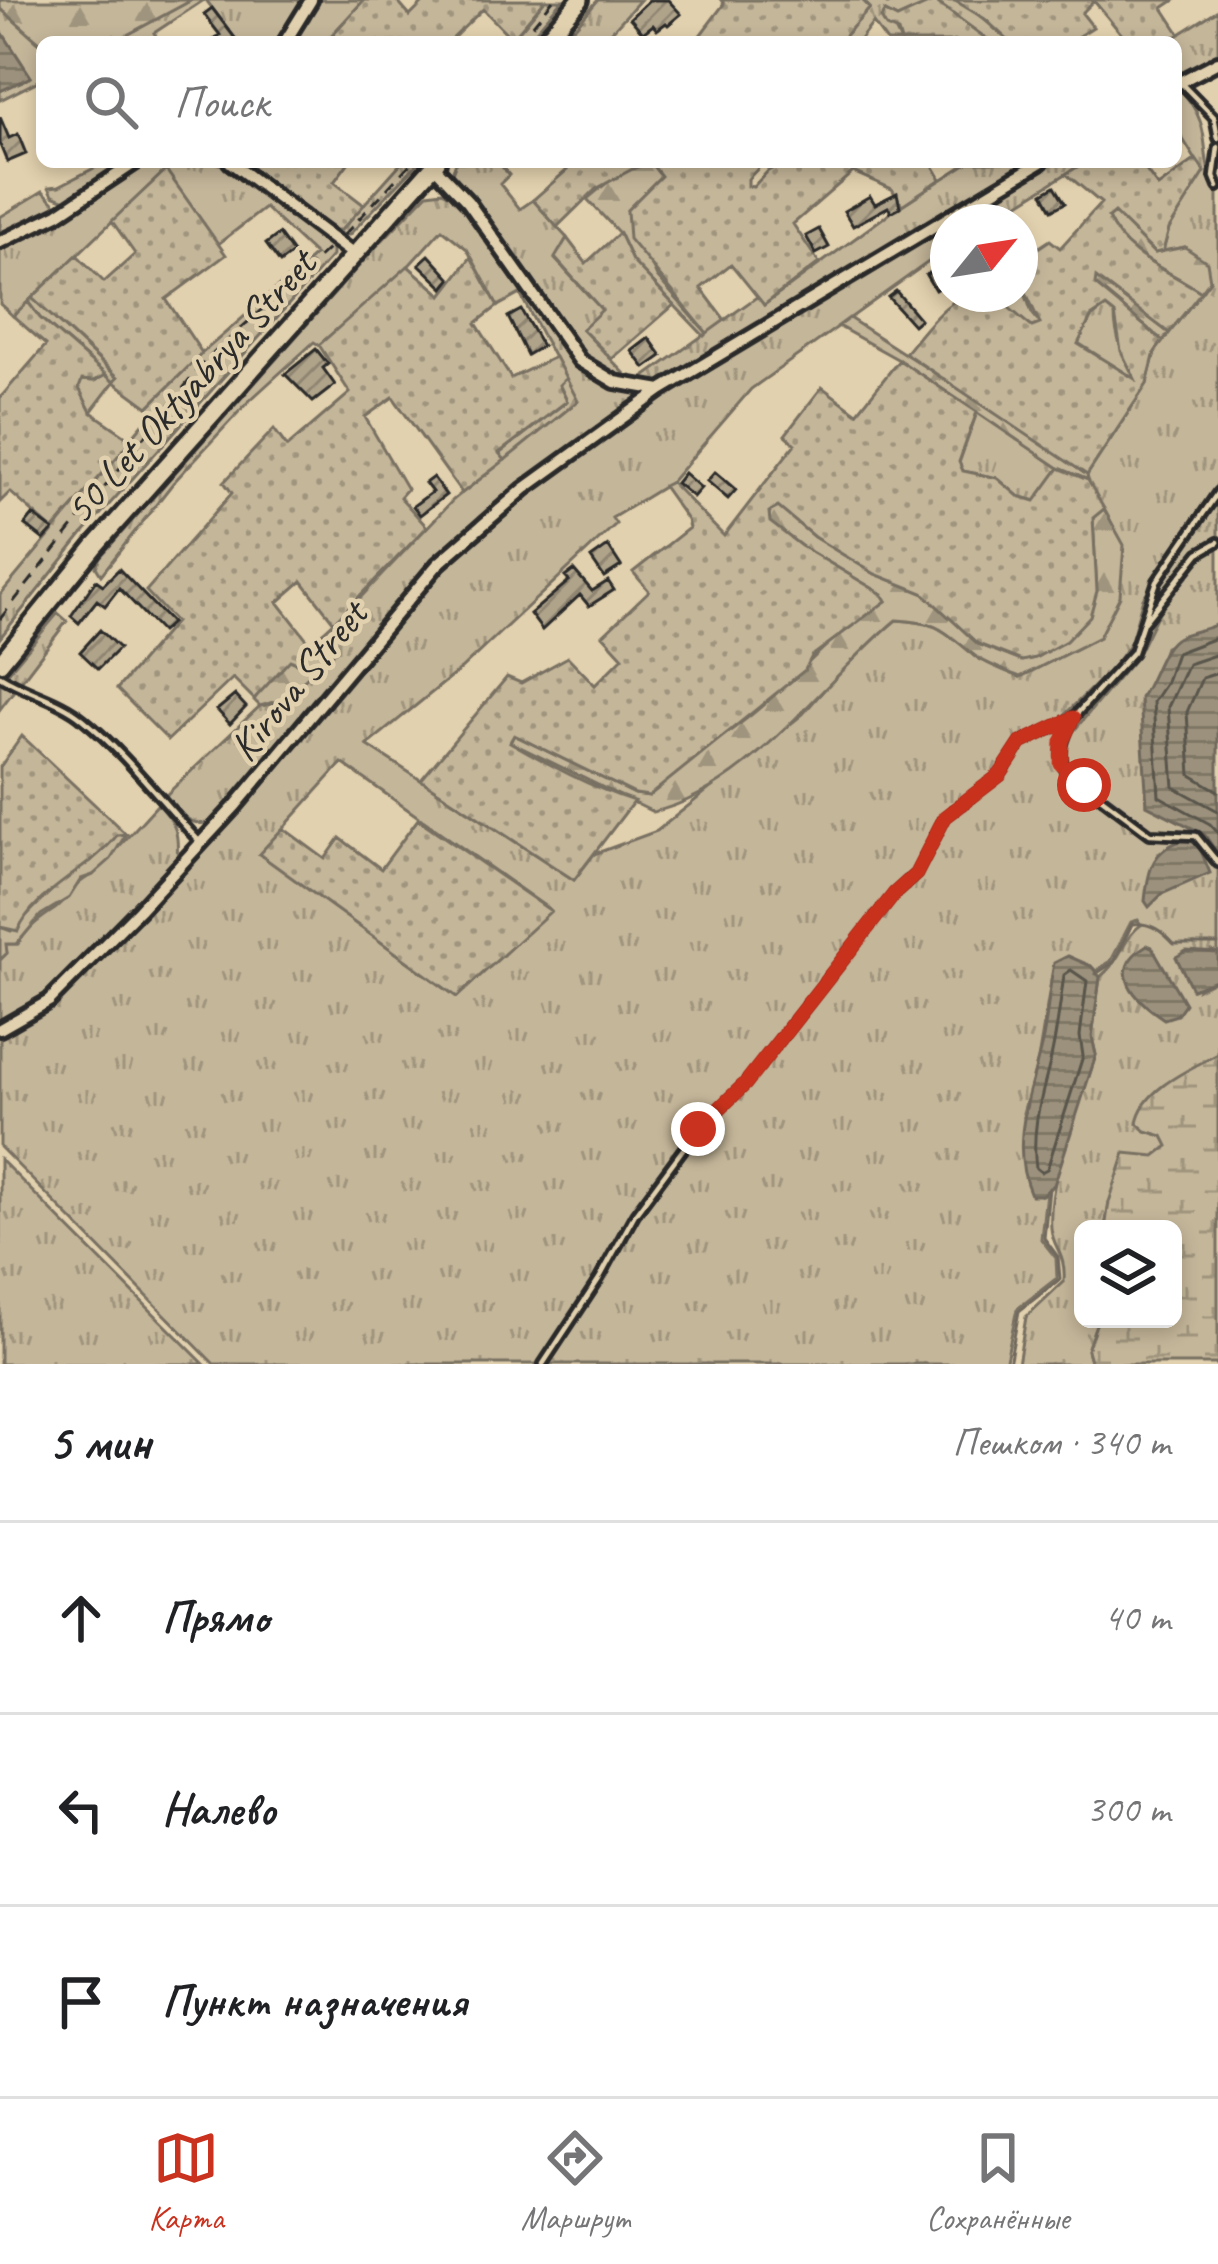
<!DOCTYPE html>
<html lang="ru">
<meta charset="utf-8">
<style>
:root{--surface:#fff;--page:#f6f6f6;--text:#202124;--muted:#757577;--line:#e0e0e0;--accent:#c8321e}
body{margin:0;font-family:Caveat,sans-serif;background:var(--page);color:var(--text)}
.controls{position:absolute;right:36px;bottom:36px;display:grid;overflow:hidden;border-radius:18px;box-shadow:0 6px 18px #0003}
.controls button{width:108px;height:108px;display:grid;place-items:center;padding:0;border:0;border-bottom:3px solid var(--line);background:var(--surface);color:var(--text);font:60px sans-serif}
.compass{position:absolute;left:930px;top:204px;width:108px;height:108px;border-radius:50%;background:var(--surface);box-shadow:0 6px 18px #0003;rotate:60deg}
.stop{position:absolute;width:36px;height:36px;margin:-27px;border:9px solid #c8321e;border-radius:50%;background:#fff}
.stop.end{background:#c8321e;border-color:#fff;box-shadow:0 3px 12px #0008}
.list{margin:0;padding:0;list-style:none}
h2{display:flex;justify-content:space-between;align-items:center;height:156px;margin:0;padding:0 48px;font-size:51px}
h2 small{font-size:39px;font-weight:400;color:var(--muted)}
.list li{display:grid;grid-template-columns:78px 1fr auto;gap:36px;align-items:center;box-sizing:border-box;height:192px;padding:0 48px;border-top:3px solid var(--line)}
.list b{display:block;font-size:45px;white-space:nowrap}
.list em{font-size:39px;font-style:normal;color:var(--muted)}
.icon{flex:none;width:66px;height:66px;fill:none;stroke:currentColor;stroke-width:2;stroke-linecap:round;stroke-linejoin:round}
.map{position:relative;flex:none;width:1218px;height:1364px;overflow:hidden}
.search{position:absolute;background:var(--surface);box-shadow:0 6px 18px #0003;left:36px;right:36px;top:36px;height:132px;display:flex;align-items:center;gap:30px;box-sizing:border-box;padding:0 42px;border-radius:18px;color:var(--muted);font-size:45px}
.sheet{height:732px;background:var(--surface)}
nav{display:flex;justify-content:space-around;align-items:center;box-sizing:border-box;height:168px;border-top:3px solid var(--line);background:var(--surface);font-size:33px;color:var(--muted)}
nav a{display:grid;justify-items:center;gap:6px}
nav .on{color:var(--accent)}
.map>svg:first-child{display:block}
.grass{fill:url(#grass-tufts);stroke:#787062;stroke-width:3;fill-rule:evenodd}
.forest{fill:url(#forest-firs);stroke:#787062;stroke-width:3}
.wetland{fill:url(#wetland-marsh);stroke:#787062;stroke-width:3}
.park{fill:url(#park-dots);stroke:#787062;stroke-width:3;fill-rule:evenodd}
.water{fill:url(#water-rules);stroke:#6f685c;stroke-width:3}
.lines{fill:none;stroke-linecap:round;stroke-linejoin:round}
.shore{stroke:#58544b;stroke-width:3}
.stream{stroke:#6f685c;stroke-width:3}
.building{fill:url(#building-hatch);stroke:#2b2b2b;stroke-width:3}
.lane-casing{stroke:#2b2b2b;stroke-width:14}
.street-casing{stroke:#2b2b2b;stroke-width:20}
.secondary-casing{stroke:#2b2b2b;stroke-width:24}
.path{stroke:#2b2b2b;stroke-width:3;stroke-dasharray:12 9;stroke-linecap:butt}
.lane{stroke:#e2d1ae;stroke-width:4.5}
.street{stroke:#e2d1ae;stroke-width:10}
.secondary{stroke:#e2d1ae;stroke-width:15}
.route{stroke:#c8321e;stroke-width:15}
.labels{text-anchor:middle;stroke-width:9;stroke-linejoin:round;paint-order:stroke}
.street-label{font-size:42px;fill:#2b2b2b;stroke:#e2d1ae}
</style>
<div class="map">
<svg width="1218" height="1364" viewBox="0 0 1218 1364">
<defs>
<pattern id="grass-tufts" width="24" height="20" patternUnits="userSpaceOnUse" patternTransform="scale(3)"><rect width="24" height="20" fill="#c4b699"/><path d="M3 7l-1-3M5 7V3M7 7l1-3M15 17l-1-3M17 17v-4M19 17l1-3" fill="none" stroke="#9f947d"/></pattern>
<pattern id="forest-firs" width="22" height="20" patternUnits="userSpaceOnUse" patternTransform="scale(3)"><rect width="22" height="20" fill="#c4b699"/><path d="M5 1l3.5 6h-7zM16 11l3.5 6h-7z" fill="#9f947d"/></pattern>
<pattern id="wetland-marsh" width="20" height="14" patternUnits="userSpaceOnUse" patternTransform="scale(3)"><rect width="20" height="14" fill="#c4b699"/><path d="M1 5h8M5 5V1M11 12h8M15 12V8" fill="none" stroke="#9f947d"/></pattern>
<pattern id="park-dots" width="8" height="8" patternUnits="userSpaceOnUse" patternTransform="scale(3)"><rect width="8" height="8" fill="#c4b699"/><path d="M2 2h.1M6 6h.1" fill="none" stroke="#9f947d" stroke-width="1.8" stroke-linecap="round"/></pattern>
<pattern id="water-rules" width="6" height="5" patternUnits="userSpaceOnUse" patternTransform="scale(3)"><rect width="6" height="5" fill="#9c917c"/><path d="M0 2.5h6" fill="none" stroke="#7f7766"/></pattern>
<pattern id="building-hatch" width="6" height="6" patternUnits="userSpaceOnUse" patternTransform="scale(3)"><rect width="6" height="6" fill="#afa38a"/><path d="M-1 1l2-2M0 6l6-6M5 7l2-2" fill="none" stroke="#8f8571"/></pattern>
</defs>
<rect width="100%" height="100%" fill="#e2d1ae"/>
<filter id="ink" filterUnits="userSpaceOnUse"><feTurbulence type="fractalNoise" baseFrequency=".00833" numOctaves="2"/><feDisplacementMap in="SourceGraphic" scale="24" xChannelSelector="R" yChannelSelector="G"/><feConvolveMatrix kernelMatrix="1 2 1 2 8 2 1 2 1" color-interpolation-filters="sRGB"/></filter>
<g filter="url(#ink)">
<path class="grass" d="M 192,0 L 204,0 L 154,33 L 160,42 L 114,42 Z
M 206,0 L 307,0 L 281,42 L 238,42 Z
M 314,0 L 364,0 L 325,42 L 287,42 Z
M 545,0 L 562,0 L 526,42 L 510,42 Z
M 598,0 L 640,0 L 602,42 L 562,42 Z
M 862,0 L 883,0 L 887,4 C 906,3 936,0 955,1 C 976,9 992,28 1010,42 L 991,42 L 935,1 L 897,18 L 886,12 L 901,42 L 887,42 L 873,23 L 858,42 L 839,42 L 870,8 Z
M 0,8 L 42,45 L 42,79 L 0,100 L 0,91 L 31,77 L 0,29 Z
M 1218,10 L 1218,58 L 1176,80 L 1176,42 L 1167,42 Z
M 1180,89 C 1218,132 1195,152 1218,193 L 1218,481 L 1211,500 L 1143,598 L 1131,641 L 1115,665 L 1058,721 L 1017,741 L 998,772 L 1007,770 L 1023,746 L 1067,724 L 1059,742 L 1060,769 L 1150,838 L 1152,832 L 1068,770 L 1064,763 L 1066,740 L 1137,656 L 1162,605 L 1198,558 L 1218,546 L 1218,624 L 1165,647 L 1154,679 L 1147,805 L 1204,834 L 1218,854 L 1218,953 L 1212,951 L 1198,989 L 1218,979 L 1218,1054 L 1163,1087 L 1146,1131 L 1163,1136 L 1169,1146 L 1109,1202 L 1105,1229 L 1083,1229 L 1083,1319 L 1098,1319 L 1087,1350 L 1091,1364 L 1018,1364 L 1026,1317 L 1064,1281 C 1066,1253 1053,1249 1051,1228 C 1047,1176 1080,1106 1096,1055 L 1092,1037 L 1100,977 C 1122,960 1124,936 1141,925 L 1138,920 L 1131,922 L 1111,961 L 1096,971 L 1091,966 L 1052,976 L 1038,1060 L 1023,1113 L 1041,1195 L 1046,1192 L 1041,1239 L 1056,1258 L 1057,1278 L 1017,1309 L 1005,1364 L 214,1364 L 0,1147 L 0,1034 L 38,1015 L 70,987 L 231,820 L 407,605 L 525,493 L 652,401 L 948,223 L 948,248 L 751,389 L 671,482 L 612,518 L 616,524 L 461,669 L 367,745 L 574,880 L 594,854 L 657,831 L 803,714 L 854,655 L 896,620 C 942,623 941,629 975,656 C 988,665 1006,671 1020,677 L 1099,637 L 1086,477 L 1147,384 L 1155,352 L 1210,280 L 1185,247 L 1163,251 L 1169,229 L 1204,173 L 1176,128 L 1176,91 ZM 342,763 L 550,910 L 457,997 L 260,854 Z
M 106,162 L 126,162 L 68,201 L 53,195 L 49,187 L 59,186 Z
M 145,162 L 215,162 L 223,165 L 326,240 L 332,247 L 332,256 L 82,535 L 0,638 L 0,595 L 153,412 L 148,407 L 202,353 L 315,255 L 265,208 L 218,244 L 166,170 L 13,316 L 0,304 L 0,245 Z
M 236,162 L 251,162 L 249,165 L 341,230 L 402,162 L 419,162 L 349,235 C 308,233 268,187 236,162 Z
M 456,162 L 498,162 L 509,175 L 500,184 L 520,209 L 533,200 L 567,238 L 555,259 L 603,311 L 582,329 L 631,380 L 639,381 L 758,296 L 764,305 L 891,212 L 969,162 L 1032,162 L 678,377 L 650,384 L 624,383 L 582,358 L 452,173 Z
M 1050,162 L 1085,162 L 989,222 L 949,222 Z
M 43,191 L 60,208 L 0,238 L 0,217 Z
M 442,191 L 454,196 L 578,365 L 597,380 L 647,398 L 504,499 L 438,559 L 224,813 C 199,836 184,817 163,798 L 260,706 L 273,704 L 336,649 L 323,632 L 362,596 L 453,500 L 577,401 L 520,294 L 498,306 L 467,249 L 442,229 L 394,282 L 319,345 L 314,342 L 248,402 L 173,483 L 101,575 L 96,567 L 100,557 L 375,248 L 428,193 Z
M 1106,307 L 1115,314 C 1115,340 1125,358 1137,380 L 1078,343 L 1091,318 Z
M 106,375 L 114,382 L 91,412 L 78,388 L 82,380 L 94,381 Z
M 977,412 L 1059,468 L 1036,501 L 1018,496 L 997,478 L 963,471 L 959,463 Z
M 1218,499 L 1218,539 L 1197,550 L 1160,596 L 1159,585 Z
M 58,613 L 67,621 L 0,709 L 0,682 Z
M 158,804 C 176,822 179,834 177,859 C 136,917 64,993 0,1025 L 0,960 L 7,953 L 5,944 L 18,944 C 29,927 38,920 55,909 C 70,898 73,882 93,875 Z
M 0,1159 L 1,1160 L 204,1364 L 0,1364 Z"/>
<path class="forest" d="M 0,0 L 192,0 L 114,42 L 42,44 L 0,8 Z
M 650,162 L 661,176 L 627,210 L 657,277 L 707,333 L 704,336 L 632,261 L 619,233 L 587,199 L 615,176 Z
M 1114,212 L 1154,253 L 1185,247 L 1207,262 L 1210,280 L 1201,292 C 1168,269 1125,257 1108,218 Z
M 1097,277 L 1169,333 L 1163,341 L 1094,284 Z
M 1020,279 L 1032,313 L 1041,324 L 1032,327 L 987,294 L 1020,294 Z
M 32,298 L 118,378 L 114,382 L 40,318 L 28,302 Z
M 849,318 L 1031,435 L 1087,475 L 1088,480 L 1059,468 L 899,360 L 838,326 Z
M 566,378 L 578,401 L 505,460 L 499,454 L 567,401 L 559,384 Z
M 779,507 L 814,537 L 875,574 L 923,593 L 978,644 L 1021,661 L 1035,658 L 1061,642 L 1097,591 L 1093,517 L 1104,509 L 1124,545 L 1120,596 L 1099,637 L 1020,677 C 1006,671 988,665 975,656 C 941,629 942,623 896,620 C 823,681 748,791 653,812 L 510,742 L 514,735 L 635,794 L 649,796 C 678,765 717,742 751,715 C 797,679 833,630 886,601 L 882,594 L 801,546 L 769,522 L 769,512 Z
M 323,632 L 336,650 L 282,700 L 260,706 L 254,700 C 261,687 279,667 290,660 L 297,663 L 310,643 Z
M 126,834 L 111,859 L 93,875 L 81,879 L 69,898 L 41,915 L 17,944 L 6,944 L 7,953 L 0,960 L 0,927 L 11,931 L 61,881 L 91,861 L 117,835 Z"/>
<path class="wetland" d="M 1218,1054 L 1218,1364 L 1091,1364 L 1087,1350 L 1098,1319 L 1173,1319 L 1173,1229 L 1105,1229 L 1109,1202 L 1125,1153 L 1155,1156 L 1168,1146 L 1163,1136 L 1146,1131 L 1137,1123 C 1142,1089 1190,1069 1218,1054 Z"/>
<path class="park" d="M 364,0 L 396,0 L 410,16 L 426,0 L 545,0 L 512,39 L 483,9 L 449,42 L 341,42 L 333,34 Z
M 721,0 L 862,0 L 870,8 L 839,42 L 695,42 L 724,4 Z
M 954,0 L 1175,0 L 1163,8 L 1180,34 L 1167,42 L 1128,42 L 1094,1 L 1082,13 L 1093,27 L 1069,42 L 1010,42 L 985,19 Z
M 935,1 L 991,42 L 901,42 L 898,32 L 886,27 L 881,18 L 885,12 L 897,18 Z
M 1196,159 L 1205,172 L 1169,229 L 1163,251 L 1155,253 L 1114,213 L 1108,218 C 1124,256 1169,271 1201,292 L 1169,333 L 1096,278 L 1095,285 L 1163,341 L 1155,352 L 1147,384 L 1087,475 L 905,353 C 923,333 953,286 985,294 C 1001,298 1019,317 1032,327 L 1040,324 L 1020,279 L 1020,260 L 1050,240 L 1060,248 L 1101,203 L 1066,174 L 1085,162 L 1140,162 L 1158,187 ZM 1106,307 L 1115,314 L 1121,351 L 1135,379 L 1078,344 L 1091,317 Z
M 251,162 L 349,162 L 334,182 L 364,205 L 341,230 L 336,230 L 294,204 L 249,164 Z
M 560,162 L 645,162 L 596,189 L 557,227 L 533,200 L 567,170 Z
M 650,162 L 764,162 L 748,179 L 748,186 L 753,187 L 768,171 L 785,162 L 931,162 L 941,179 L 902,205 L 892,189 L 853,172 L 793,224 L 819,263 L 764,305 L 731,264 L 701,288 L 725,320 L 707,333 L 629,239 L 627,210 L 661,176 Z
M 166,170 L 226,255 L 166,299 L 202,353 L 148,407 L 114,382 L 118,377 L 32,298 L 77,255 L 104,282 L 135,254 L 112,221 Z
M 619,233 L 632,261 L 674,305 L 612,359 L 582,329 L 602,310 L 555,258 L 567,238 L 586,263 Z
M 471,257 L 498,306 L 476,323 L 511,378 L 555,357 L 566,378 L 559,385 L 567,401 L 499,453 L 505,460 L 462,493 L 393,397 L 365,417 L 407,489 L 400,497 L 427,527 L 334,622 L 302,581 L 278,602 L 310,643 L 297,663 L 290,660 L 254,699 L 233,678 L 168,740 L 117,689 L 175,622 L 146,591 L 232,493 L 224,482 L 274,429 L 287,447 L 350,393 L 319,345 L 408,266 L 442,295 Z
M 28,302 L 40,318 L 106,375 L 94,381 L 82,380 L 79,388 L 91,412 L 132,440 L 53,530 L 10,492 L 0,502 L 0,398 L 46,345 L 13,316 Z
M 899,360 L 977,412 L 959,462 L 963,471 L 997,478 L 1018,496 L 1035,501 L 1059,468 L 1088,480 L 1104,509 L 1093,518 L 1097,591 L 1090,616 L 1066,641 L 1035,658 L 1022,661 L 978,644 L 923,593 L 875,574 L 814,537 L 778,507 L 769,512 L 770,522 L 801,546 L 882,594 L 886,601 L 812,656 L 805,670 L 649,796 L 635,794 L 514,735 L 510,742 C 550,765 590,787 634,801 L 574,880 L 421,780 L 507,677 L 521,683 L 568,657 L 595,685 L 623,657 L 603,635 L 649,591 L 633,572 L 689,528 L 687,520 L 663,486 L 671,482 L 724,536 L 795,444 L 785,435 L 822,387 L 857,413 Z
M 22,736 L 126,834 L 117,835 C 92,869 33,892 18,931 L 0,927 L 0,767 Z
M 418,819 L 551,911 L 457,997 L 259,854 L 283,828 L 325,859 L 340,838 L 381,869 Z"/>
<path class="water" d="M 0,29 L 31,77 L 0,91 Z
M 1218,624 L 1218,854 L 1204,834 L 1147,805 L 1140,698 C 1154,680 1160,646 1178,637 C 1191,631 1205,630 1218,624 Z
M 1188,839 L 1199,846 L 1210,873 L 1162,894 L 1149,907 L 1145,901 C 1148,870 1152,847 1188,839 Z
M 1147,945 L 1152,947 L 1185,1004 L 1177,1015 L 1164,1019 C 1137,1001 1104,971 1147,945 Z
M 1186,951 L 1218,953 L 1218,979 L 1192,989 L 1176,957 Z
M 1068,956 L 1091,966 L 1100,977 L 1092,1037 L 1096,1055 L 1054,1185 L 1042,1195 L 1031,1195 C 1008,1143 1032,1090 1043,1038 C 1048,1013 1049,987 1054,963 Z"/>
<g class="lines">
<path class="shore" d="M 1218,637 L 1176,653 L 1165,684 L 1153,702 L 1159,796 L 1210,824 L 1218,833
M 1218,654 L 1188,664 L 1168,707 L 1174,787 L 1218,811
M 1218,673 L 1202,678 L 1187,712 L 1191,775 L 1218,791
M 1071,970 L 1087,981 L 1080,1036 L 1083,1056 L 1047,1169 L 1041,1172 L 1036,1168 C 1031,1129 1041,1099 1050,1062 C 1057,1033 1060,1004 1064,975 Z"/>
<path class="stream" d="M 1096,974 L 1114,962 L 1132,924 C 1151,922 1162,931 1174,944 L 1218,944
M 1009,1364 L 1019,1311 L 1060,1279 L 1058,1257 L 1044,1238 L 1049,1188"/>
</g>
<path class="building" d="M 649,0 L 668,0 L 681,14 L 668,25 L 666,23 L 657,30 L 653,25 L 643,33 L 630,18 Z
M 212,8 L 238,42 L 211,42 L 220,35 L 204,14 Z
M 0,117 L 9,138 L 18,134 L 26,154 L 7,162 L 0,145 Z
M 1055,186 L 1065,203 L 1052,210 L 1043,193 Z
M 897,193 L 900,207 L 891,212 L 888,207 L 853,226 L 844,211 L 870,196 L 875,204 Z
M 819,229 L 829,247 L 816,254 L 806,236 Z
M 279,234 L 293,253 L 280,263 L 266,244 Z
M 429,255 L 451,279 L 444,288 L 419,264 Z
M 948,261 L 948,282 L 935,290 L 926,275 Z
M 896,291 L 920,319 L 913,325 L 888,297 Z
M 521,310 L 542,346 L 527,355 L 508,317 Z
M 649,338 L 662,356 L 645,368 L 632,351 Z
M 316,349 L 328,364 L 323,368 L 335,385 L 313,402 L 285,374 Z
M 715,472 L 736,490 L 728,499 L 707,481 Z
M 684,473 L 701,488 L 693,497 L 676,483 Z
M 433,477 L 446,495 L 420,515 L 413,506 L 432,492 L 425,483 Z
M 33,515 L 53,530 L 44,540 L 25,525 Z
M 608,546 L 621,566 L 604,577 L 591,558 Z
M 119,569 L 171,623 L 161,632 L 119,588 L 105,606 L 97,600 L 79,623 L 71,616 L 96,580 L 103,585 Z
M 574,570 L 592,591 L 608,581 L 614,590 L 589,606 L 580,595 L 542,630 L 530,614 L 569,581 L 565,577 Z
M 100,630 L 119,648 L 98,669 L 80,652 Z
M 235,695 L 246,707 L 230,724 L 217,710 Z"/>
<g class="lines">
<defs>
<path id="lane" d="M 1180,82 L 1214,117 L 1218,138
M 1218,147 L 1214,177 L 1218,187
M 1144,622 L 1199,553 L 1218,542
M 0,676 C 27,693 59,699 83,719 C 126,754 162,802 200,842
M 1073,718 C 1065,736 1056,753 1066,771 L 1150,834 L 1196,836 L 1218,863
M 543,1364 L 599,1279 L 635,1214 L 698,1129 L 745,1084 L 895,893 L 916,874 L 945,817 L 1000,775 L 1021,743 L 1073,718 L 1133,652 L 1157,581 L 1218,492"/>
<path id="street" d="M 285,42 L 311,0
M 1176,84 L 1218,62
M 230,162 L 354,255
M 434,166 L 468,202 L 580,361 L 615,382 L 661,390 L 1041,162
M 0,242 L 58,214 L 136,162
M 0,1029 L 49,1001 L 139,910 L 236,805 L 438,564 L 524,489 L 661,390"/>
<path id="secondary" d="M 543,42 L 580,0
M 0,663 L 95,546 L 437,162"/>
</defs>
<use href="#lane" class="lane-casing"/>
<use href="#street" class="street-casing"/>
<use href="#secondary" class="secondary-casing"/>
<path class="path" d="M 519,42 L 553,0
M 344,235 L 412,162
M 0,619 L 204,362 L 328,249"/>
<use href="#lane" class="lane"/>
<use href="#street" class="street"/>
<use href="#secondary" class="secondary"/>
</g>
</g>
<g class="lines" filter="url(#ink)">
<path class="route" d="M 698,1129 L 745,1084 L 895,893 L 916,874 L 945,817 L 1000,775 L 1021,743 L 1073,718 L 1062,742 L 1061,764 L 1084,785"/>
</g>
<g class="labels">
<g class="street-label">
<text transform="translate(189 386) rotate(-48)" y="15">50 Let Oktyabrya Street</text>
<text transform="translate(297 680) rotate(-51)" y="15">Kirova Street</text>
</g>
</g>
</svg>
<div class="controls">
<button><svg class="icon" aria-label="layers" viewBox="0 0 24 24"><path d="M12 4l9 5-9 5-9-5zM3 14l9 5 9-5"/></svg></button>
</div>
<svg class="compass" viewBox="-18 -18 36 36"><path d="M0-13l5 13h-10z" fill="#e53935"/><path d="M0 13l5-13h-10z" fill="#757577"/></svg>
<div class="stop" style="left:1084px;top:785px"></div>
<div class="stop end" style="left:698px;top:1129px"></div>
<div class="search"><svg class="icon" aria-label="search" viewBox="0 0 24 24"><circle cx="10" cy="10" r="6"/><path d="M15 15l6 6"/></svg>Поиск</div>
</div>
<section class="sheet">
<h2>5 мин<small>Пешком · 340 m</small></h2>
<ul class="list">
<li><svg class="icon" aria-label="ahead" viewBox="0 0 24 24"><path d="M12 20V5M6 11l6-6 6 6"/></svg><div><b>Прямо</b></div><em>40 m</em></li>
<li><svg class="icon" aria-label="left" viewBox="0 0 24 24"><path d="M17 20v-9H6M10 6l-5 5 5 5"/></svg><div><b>Налево</b></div><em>300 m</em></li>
<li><svg class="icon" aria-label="arrive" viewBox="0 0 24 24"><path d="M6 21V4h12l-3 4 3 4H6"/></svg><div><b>Пункт назначения</b></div></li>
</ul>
</section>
<nav>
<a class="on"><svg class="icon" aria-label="map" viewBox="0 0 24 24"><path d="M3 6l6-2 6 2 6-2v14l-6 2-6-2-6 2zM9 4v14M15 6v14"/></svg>Карта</a>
<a><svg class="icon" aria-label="directions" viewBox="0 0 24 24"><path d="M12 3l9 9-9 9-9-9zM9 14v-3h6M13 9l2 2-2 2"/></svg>Маршрут</a>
<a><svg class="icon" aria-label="saved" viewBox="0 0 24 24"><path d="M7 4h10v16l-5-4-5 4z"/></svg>Сохранённые</a>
</nav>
